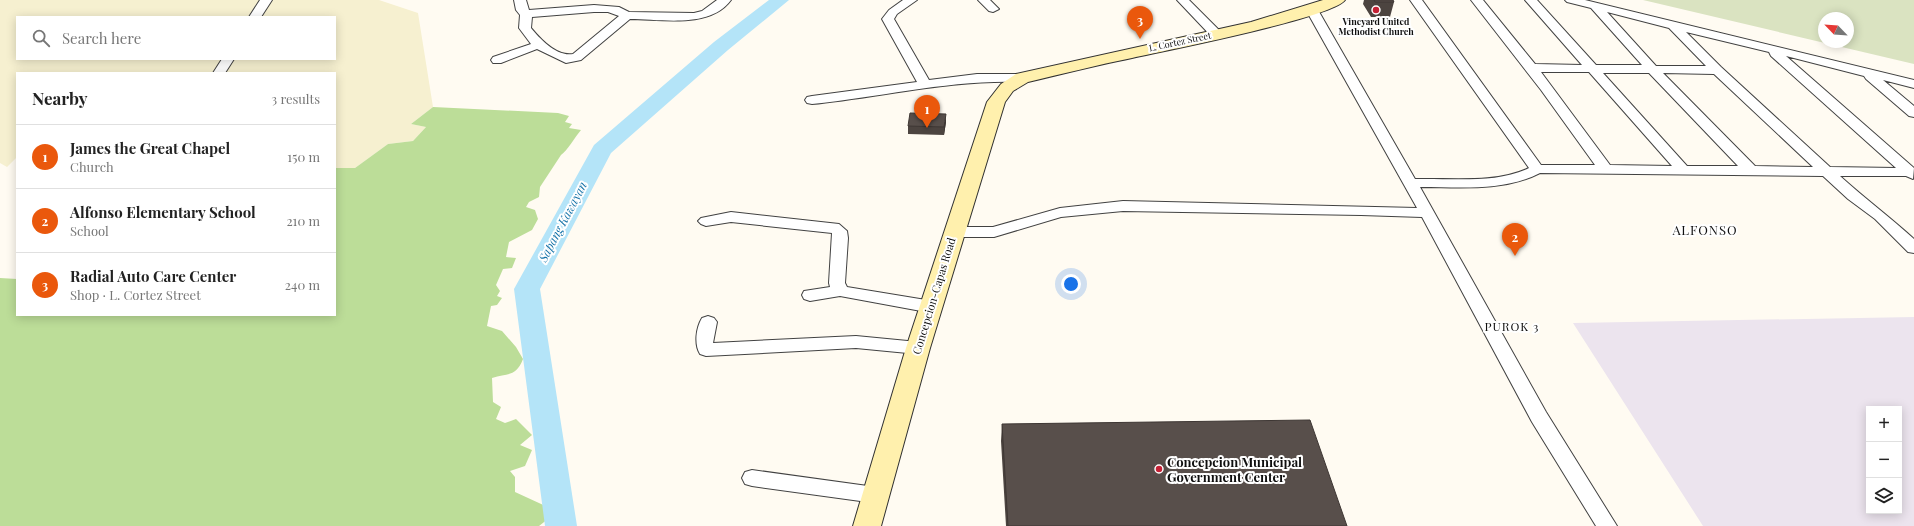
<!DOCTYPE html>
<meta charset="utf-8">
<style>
:root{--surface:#fff;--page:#f6f6f6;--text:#222;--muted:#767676;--line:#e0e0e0;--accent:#ea580c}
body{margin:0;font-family:"Playfair Display",serif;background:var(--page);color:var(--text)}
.controls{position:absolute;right:12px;bottom:12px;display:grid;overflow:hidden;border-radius:0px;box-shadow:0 2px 10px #0003}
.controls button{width:36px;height:36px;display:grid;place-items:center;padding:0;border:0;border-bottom:1px solid var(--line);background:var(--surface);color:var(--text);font:20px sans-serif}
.compass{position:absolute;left:1818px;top:12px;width:36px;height:36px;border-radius:50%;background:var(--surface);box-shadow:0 2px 10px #0003;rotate:295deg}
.you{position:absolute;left:1071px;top:284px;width:14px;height:14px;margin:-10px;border:3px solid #fff;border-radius:50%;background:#1a73e8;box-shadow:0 0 0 6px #1a73e833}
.badge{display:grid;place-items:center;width:26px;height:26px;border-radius:50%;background:var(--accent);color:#fff;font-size:13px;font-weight:700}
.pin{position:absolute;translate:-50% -33px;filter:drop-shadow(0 1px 2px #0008)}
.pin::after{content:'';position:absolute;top:21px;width:14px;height:12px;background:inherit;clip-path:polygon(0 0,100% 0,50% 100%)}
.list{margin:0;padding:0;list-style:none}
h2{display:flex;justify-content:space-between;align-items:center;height:52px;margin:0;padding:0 16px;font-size:17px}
h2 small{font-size:13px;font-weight:400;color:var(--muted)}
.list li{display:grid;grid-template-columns:26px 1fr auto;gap:12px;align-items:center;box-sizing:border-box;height:64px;padding:0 16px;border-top:1px solid var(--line)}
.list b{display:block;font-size:15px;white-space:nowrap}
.list p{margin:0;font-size:13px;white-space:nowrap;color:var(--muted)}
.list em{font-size:13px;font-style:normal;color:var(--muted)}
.icon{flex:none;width:22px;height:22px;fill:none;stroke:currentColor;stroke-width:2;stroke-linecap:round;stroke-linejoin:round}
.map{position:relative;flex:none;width:1914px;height:526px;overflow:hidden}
.search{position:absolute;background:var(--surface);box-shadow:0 2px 10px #0003;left:16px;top:16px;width:320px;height:44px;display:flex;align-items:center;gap:10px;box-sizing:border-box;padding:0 14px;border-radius:0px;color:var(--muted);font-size:15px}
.panel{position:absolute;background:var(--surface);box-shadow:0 2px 10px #0003;left:16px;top:72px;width:320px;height:244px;border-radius:0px}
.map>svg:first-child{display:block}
.industrial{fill:#ece4ee;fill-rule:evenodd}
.farmland{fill:#f6f0d0;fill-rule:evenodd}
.forest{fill:#bcdd98}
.cemetery{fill:#dae3c1;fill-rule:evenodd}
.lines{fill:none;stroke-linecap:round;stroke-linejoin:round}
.river{fill:#b4e4f8;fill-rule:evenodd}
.minor-casing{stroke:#424242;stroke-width:2}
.secondary-casing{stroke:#313131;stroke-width:2}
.minor{fill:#fff;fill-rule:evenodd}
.secondary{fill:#fff0ad;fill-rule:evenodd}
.wall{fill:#4c4440}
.shaded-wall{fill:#3e3734}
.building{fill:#584f4b;stroke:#3e3734}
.poi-dot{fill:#c52135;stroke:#fff;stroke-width:1.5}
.labels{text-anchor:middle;stroke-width:4;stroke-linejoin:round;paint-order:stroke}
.far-poi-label{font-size:9px;font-weight:bold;fill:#0f0f0f;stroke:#fff}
.far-street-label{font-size:9px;fill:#0f0f0f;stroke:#fff}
.street-label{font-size:11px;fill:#0f0f0f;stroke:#fff}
.water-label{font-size:12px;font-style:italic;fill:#1371a7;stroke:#fff}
.neighbourhood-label{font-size:12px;letter-spacing:1px;fill:#0f0f0f;stroke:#fff}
.quarter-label{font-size:13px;letter-spacing:1px;fill:#0f0f0f;stroke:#fff}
.near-poi-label{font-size:13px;font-weight:bold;fill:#0f0f0f;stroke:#fff;text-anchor:start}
</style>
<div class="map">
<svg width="1914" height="526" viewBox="0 0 1914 526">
<rect width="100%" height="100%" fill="#fffbf2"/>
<path class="industrial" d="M 1914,317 L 1914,526 L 1703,526 L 1573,323 ZM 1869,409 L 1899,409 L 1899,511 L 1869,511 Z"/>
<path class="farmland" d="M 0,0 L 379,0 L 418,13 L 433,107 L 411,124 L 426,127 L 413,141 L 388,144 L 355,168 L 335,168 L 335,73 L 17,73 L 17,157 L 7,167 L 0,163 ZM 17,17 L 335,17 L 335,59 L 17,59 Z"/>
<path class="forest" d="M 433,107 L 558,113 L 569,116 L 565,122 L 572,124 L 569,128 L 581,130 C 575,137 567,151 561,155 L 540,187 L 539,197 L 529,202 L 526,207 L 535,210 L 538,219 L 532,230 L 509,242 L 506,257 L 516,258 L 512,268 L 503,269 L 496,285 L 500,291 L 497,296 L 502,298 L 497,305 L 491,306 L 487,326 L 502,331 L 516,347 L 523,359 C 516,377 508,373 492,378 L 493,402 L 501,407 L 496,419 L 505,423 L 516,419 L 532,435 L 520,445 L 532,450 L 525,466 L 510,471 L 515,477 L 515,492 L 552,509 L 553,515 L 539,526 L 0,526 L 0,278 L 17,279 L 17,315 L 335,315 L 335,168 L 355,168 L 388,144 L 413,141 L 426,127 L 411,124 Z"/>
<path class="cemetery" d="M 1643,0 L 1914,0 L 1914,64 ZM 1824,18 L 1848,18 L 1848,42 L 1824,42 Z"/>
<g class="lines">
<path class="river" d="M 769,0 L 789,0 L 728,50 L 611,153 L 540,289 L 577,526 L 545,526 L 514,289 L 594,145 L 714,42 Z"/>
<defs>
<path id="minor" d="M 260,0 L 272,0 L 261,17 L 249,17 Z
M 514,0 L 526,0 L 529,10 L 594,5 L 619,7 L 629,12 L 694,13 L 702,11 L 717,0 L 731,0 C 710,29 661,19 630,19 L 581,60 L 566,63 L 537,49 L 501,63 L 493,63 L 491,60 L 493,57 L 531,44 L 519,28 L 520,15 L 516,10 ZM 594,12 L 608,12 L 619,16 L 573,54 C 557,57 540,39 531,28 L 532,17 Z
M 903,0 L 917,0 L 897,14 L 894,19 L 929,80 L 977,74 L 1022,74 L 1026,75 L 1028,78 L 1026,81 L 1022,82 C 952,79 882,97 812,104 L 807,103 L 805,100 L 807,97 L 812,96 L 917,82 L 882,19 L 889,10 Z
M 978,0 L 990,0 L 999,9 L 993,12 L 989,11 Z
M 1177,0 L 1189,0 L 1221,32 L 1223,35 L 1221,38 L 1213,38 Z
M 1410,0 L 1422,0 L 1541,165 L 1595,165 L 1541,90 L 1471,0 L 1483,0 L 1535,64 L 1582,65 L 1525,0 L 1537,0 L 1596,65 L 1642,65 L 1591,8 L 1567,2 L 1565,0 L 1585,0 L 1914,80 L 1914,88 L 1883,80 L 1914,106 L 1914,117 L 1909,116 L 1866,79 L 1864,76 L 1786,56 L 1914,168 L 1913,179 L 1906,176 L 1840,176 C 1864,198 1890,217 1914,239 L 1914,253 L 1908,252 L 1875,219 L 1848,199 L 1823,176 L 1540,173 C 1503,192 1460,187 1420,187 L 1546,412 L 1617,526 L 1596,526 L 1532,422 L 1422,217 L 1361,215 L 1123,211 L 1061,217 L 994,237 L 954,237 L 949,235 L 946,232 L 949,229 L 954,227 L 993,227 L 1060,208 L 1123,201 L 1417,208 L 1306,10 L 1312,7 L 1318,10 L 1415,179 C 1451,178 1496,184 1529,168 ZM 1607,12 L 1669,28 L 1706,66 L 1656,66 ZM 1686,32 L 1769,52 L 1771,56 L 1896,168 L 1830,167 L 1721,67 ZM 1541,72 L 1589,72 L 1672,166 L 1610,165 ZM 1603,73 L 1649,73 L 1738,166 L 1687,166 ZM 1663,73 L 1714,74 L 1813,167 L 1755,166 Z
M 222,59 L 234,59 L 225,73 L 213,73 Z
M 731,212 L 839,224 L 847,231 L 848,238 L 845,283 L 847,287 L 932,301 L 938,303 L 940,307 L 938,311 L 932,313 L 840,296 L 810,301 L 804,299 L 802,295 L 804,291 L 830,287 L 829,283 L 832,233 L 731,222 L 706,226 L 701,224 L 698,221 L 701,218 Z
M 708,316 L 714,318 L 717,322 L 713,343 L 856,336 L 918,342 L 924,344 L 927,348 L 924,352 L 918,354 L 856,348 L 706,356 L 700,354 C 694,344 696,328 702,318 Z
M 752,470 L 875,487 L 882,489 L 885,495 L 882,501 L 875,503 L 752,486 L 745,484 L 742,478 L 745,472 Z"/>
<path id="secondary" d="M 1323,0 L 1345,0 C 1332,18 1163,51 1132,58 C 1097,65 1062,74 1028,82 L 1013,91 L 1005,102 L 930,348 L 881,526 L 853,526 L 906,348 L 987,102 L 1001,84 L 1016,74 L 1251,22 Z"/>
</defs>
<use href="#minor" class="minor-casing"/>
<use href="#secondary" class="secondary-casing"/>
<use href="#minor" class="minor"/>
<use href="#secondary" class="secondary"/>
</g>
<path class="wall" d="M 1364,0 L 1393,0 L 1394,2 L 1390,17 L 1371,17 L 1363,4 Z
M 946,122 L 944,135 L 908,134 L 908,126 Z
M 1002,424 L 1347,526 L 1006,526 L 1001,441 Z"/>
<path class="shaded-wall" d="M 946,114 L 946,122 L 944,135 L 944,127 Z"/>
<path class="building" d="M 1374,0 L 1393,0 L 1394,2 L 1375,2 Z
M 910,113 L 946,114 L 944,127 L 908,126 Z
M 1310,420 L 1347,526 L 1008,526 L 1002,424 Z"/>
<g class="poi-dot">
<circle cx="1376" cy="10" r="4"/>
<circle cx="1159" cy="469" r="4"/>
</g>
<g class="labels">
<g class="far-poi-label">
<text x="1376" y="25">Vineyard United<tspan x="1376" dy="10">Methodist Church</tspan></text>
</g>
<g class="far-street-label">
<text transform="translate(1180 42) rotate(-12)" y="3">L. Cortez Street</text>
</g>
<g class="street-label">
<text transform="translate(934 296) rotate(-73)" y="4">Concepcion-Capas Road</text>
</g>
<g class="water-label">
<text transform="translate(563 222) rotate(-62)" y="4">Sapang Kawayan</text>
</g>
<g class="neighbourhood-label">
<text x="1512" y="331">PUROK 3</text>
</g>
<g class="quarter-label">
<text x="1705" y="235">ALFONSO</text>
</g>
<g class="near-poi-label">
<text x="1167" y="467">Concepcion Municipal<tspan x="1167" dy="15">Government Center</tspan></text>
</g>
</g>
</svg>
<div class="controls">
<button>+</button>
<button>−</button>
<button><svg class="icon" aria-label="layers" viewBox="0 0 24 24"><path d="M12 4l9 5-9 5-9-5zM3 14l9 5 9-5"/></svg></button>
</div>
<svg class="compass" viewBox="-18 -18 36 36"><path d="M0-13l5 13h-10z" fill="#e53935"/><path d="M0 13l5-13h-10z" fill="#767676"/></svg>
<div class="you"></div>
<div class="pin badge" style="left:927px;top:128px">1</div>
<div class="pin badge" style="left:1515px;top:256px">2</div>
<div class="pin badge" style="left:1140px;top:39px">3</div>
<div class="search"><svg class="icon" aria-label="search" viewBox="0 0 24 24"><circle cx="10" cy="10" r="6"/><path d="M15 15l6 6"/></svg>Search here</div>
<section class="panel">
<h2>Nearby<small>3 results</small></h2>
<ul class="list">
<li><span class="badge">1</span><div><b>James the Great Chapel</b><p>Church</p></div><em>150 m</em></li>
<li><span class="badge">2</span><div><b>Alfonso Elementary School</b><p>School</p></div><em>210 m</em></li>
<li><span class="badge">3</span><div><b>Radial Auto Care Center</b><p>Shop · L. Cortez Street</p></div><em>240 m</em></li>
</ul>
</section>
</div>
